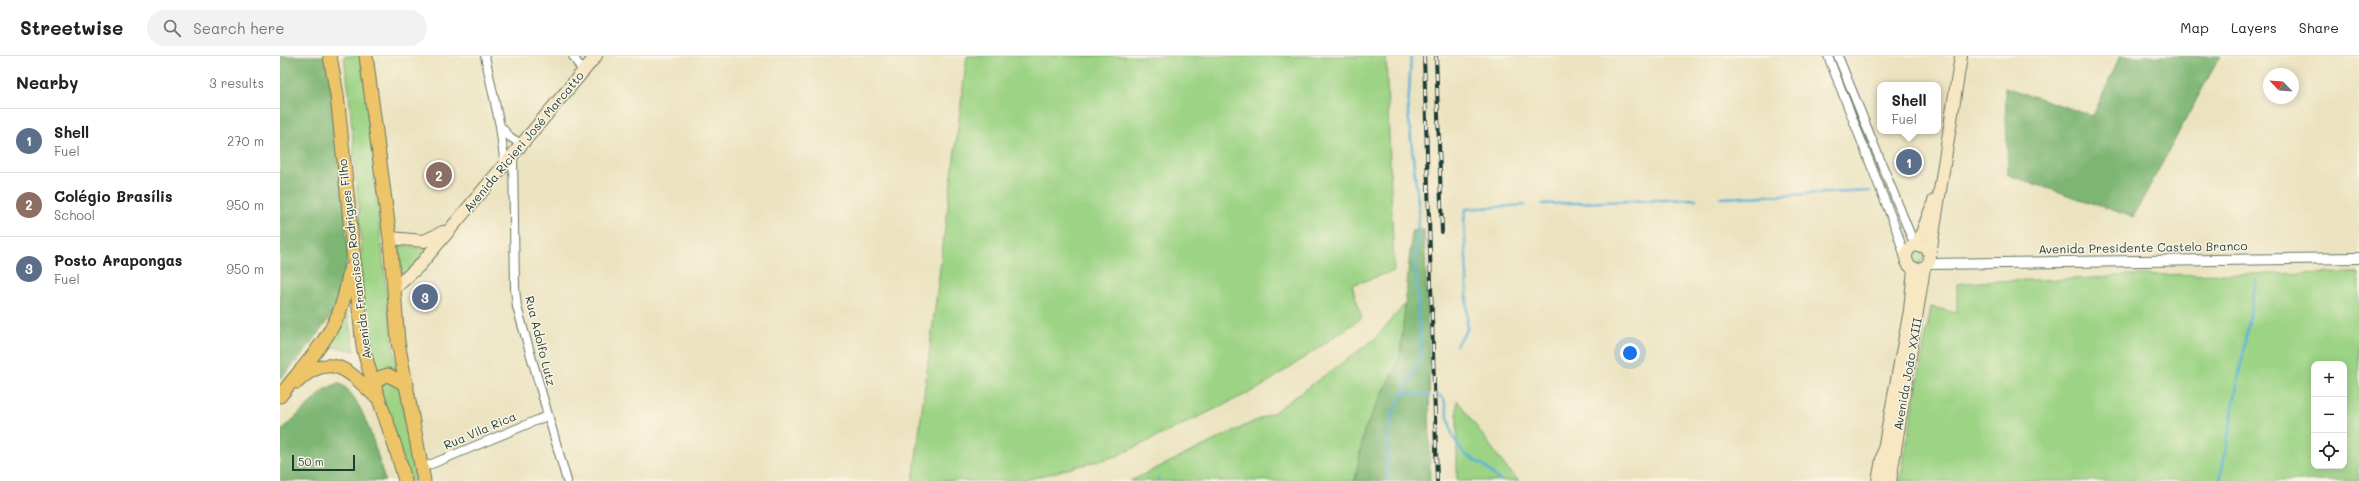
<!DOCTYPE html>
<meta charset="utf-8">
<style>
:root{--surface:#fff;--page:#f2f2f2;--text:#222;--muted:#767676;--line:#e0e0e0;--accent:#7c3aed}
body{margin:0;font-family:Mali,sans-serif;background:var(--page);color:var(--text)}
.controls{position:absolute;right:12px;bottom:12px;display:grid;overflow:hidden;border-radius:8px;box-shadow:0 2px 10px #0003}
.controls button{width:36px;height:36px;display:grid;place-items:center;padding:0;border:0;border-bottom:1px solid var(--line);background:var(--surface);color:var(--text);font:20px sans-serif}
.compass{position:absolute;left:1983px;top:12px;width:36px;height:36px;border-radius:50%;background:var(--surface);box-shadow:0 2px 10px #0003;rotate:295deg}
.scale{position:absolute;left:12px;bottom:10px;width:63px;box-sizing:border-box;padding-left:4px;border:2px solid #1f3d34;border-top:0;font-size:11px;line-height:14px;white-space:nowrap;color:#1f3d34;-webkit-text-stroke:3px #fcf5e5;paint-order:stroke}
.you{position:absolute;left:1350px;top:297px;width:14px;height:14px;margin:-10px;border:3px solid #fff;border-radius:50%;background:#1a73e8;box-shadow:0 0 0 6px #1a73e833}
.badge{display:grid;place-items:center;width:26px;height:26px;border-radius:50%;background:var(--accent);color:#fff;font-size:13px;font-weight:700}
.pin{position:absolute;translate:-50% -50%;border:2px solid #fff;box-shadow:0 1px 4px #0006}
.popup{position:absolute;left:1597px;top:26px;width:64px;height:52px;box-sizing:border-box;display:grid;place-content:center;border-radius:8px;background:var(--surface);filter:drop-shadow(0 1px 3px #0005);font-size:13px;white-space:nowrap;color:var(--muted)}
.popup b{font-size:15px;color:var(--text)}
.popup::after{content:'';position:absolute;left:50%;top:100%;margin-left:-8px;border:8px solid transparent;border-top-color:var(--surface)}
.list{margin:0;padding:0;list-style:none}
h2{display:flex;justify-content:space-between;align-items:center;height:52px;margin:0;padding:0 16px;font-size:17px}
h2 small{font-size:13px;font-weight:400;color:var(--muted)}
.list li{display:grid;grid-template-columns:26px 1fr auto;gap:12px;align-items:center;box-sizing:border-box;height:64px;padding:0 16px;border-top:1px solid var(--line)}
.list b{display:block;font-size:15px;white-space:nowrap}
.list p{margin:0;font-size:13px;white-space:nowrap;color:var(--muted)}
.list em{font-size:13px;font-style:normal;color:var(--muted)}
.icon{flex:none;width:22px;height:22px;fill:none;stroke:currentColor;stroke-width:2;stroke-linecap:round;stroke-linejoin:round}
.map{position:relative;flex:none;width:2079px;height:425px;overflow:hidden}
header{display:flex;align-items:center;gap:24px;box-sizing:border-box;height:56px;padding:0 20px;background:var(--surface);border-bottom:1px solid var(--line)}
header strong{font-size:19px}
nav{display:flex;gap:22px;margin-inline-start:auto;font-size:14px}
.search{width:280px;height:36px;background:var(--page);display:flex;align-items:center;gap:10px;box-sizing:border-box;padding:0 14px;border-radius:22px;color:var(--muted);font-size:15px}
main{display:flex}
aside{flex:1;background:var(--surface)}
.map>svg:first-child{display:block}
.green{fill:#9cd384;stroke:#5e885c;fill-rule:evenodd}
.forest{fill:#7db572;stroke:#4e7953}
.lines{fill:none;stroke-linecap:round;stroke-linejoin:round}
.stream{stroke:#5cb1d8;stroke-width:2.5}
.minor-casing{stroke:#667765;stroke-width:10}
.tertiary-casing{stroke:#667765;stroke-width:12}
.secondary-casing{stroke:#667765;stroke-width:14}
.primary-casing{stroke:#667765;stroke-width:15}
.minor{stroke:#fff;stroke-width:8}
.tertiary{stroke:#fff;stroke-width:10}
.secondary{stroke:#f8e7c3;stroke-width:12}
.primary{stroke:#eec469;stroke-width:13}
.rail-casing{stroke:#1f3d34;stroke-width:4}
.rail{stroke:#fcf5e5;stroke-width:2.5;stroke-dasharray:8;stroke-linecap:butt}
.labels{text-anchor:middle;stroke-width:3;stroke-linejoin:round;paint-order:stroke}
.street-label{font-size:12px;fill:#1f3d34;stroke:#fcf5e5}
</style>
<header>
<strong>Streetwise</strong>
<div class="search"><svg class="icon" aria-label="search" viewBox="0 0 24 24"><circle cx="10" cy="10" r="6"/><path d="M15 15l6 6"/></svg>Search here</div>
<nav><a>Map</a><a>Layers</a><a>Share</a></nav>
</header>
<main>
<aside>
<h2>Nearby<small>3 results</small></h2>
<ul class="list">
<li><span class="badge" style="background:#5c6f8a">1</span><div><b>Shell</b><p>Fuel</p></div><em>270 m</em></li>
<li><span class="badge" style="background:#8d6e63">2</span><div><b>Colégio Brasílis</b><p>School</p></div><em>950 m</em></li>
<li><span class="badge" style="background:#5c6f8a">3</span><div><b>Posto Arapongas</b><p>Fuel</p></div><em>950 m</em></li>
</ul>
</aside>
<div class="map">
<svg width="2079" height="425" viewBox="0 0 2079 425">
<rect width="100%" height="100%" fill="#fcf5e5"/>
<filter id="ink" filterUnits="userSpaceOnUse"><feTurbulence type="fractalNoise" baseFrequency=".025" numOctaves="2"/><feDisplacementMap in="SourceGraphic" scale="8" xChannelSelector="R" yChannelSelector="G"/><feConvolveMatrix kernelMatrix="1 2 1 2 8 2 1 2 1" color-interpolation-filters="sRGB"/></filter>
<filter id="wash" filterUnits="userSpaceOnUse"><feTurbulence type="fractalNoise" baseFrequency=".012" numOctaves="4" result="noise"/><feDisplacementMap in="SourceGraphic" scale="16" xChannelSelector="R" yChannelSelector="G"/><feGaussianBlur stdDeviation="0.9" result="paint"/><feColorMatrix in="noise" values="0 0 0 0 0 0 0 0 0 0 0 0 0 0 0 0 0 1.4 0 .05"/><feComposite in="paint" operator="in"/></filter>
<g filter="url(#wash)">
<rect width="100%" height="100%" fill="#ebe3c0"/>
<path class="green" d="M 64,0 L 81,0 C 92,80 98,160 107,240 C 113,302 126,364 138,425 L 130,425 L 93,313 L 82,245 L 81,181 L 69,36 Z
M 687,0 L 1106,0 L 1114,215 L 1072,229 L 1082,262 L 981,331 L 837,400 L 742,425 L 633,425 Z
M 118,188 L 148,194 L 123,223 Z
M1630 200a7 7 0 1 1 14 0a7 7 0 1 1-14 0Z
M 2079,217 L 2079,425 L 1620,425 L 1651,251 L 1677,257 L 1677,228 C 1734,222 1791,226 1847,219 ZM 2034,308 L 2064,308 L 2064,410 L 2034,410 Z
M 1125,248 L 1120,302 L 1084,375 L 1075,425 L 850,425 L 994,356 L 1095,283 Z
M 65,259 L 67,259 L 75,295 L 49,290 Z
M 1177,344 L 1225,410 L 1239,425 L 1177,425 Z"/>
<path class="forest" d="M 0,0 L 55,0 L 68,200 L 60,237 L 51,260 L 22,299 L 0,323 Z
M 1840,0 L 1940,0 L 1853,161 L 1728,119 L 1725,31 L 1813,60 Z
M 1132,174 L 1144,174 L 1149,296 L 1150,425 L 1075,425 L 1084,375 L 1120,302 Z
M 58,327 C 83,337 98,401 105,425 L 0,425 L 0,376 L 45,333 Z"/>
<g class="lines">
<path class="stream" d="M 1440,142 L 1590,135
M 1262,148 L 1416,143
M 1176,289 L 1187,274 L 1187,220 L 1184,165 L 1186,153 L 1245,149
M 1123,337 L 1149,339
M 1159,339 L 1164,344 L 1173,381 L 1184,398 L 1203,409 L 1220,425
M 878,422 L 878,425
M 1107,425 L 1108,380 L 1112,358 L 1135,315 L 1141,299 L 1135,204 L 1139,154 L 1128,56 L 1131,0
M 1940,425 L 1976,224"/>
</g>
</g>
<g filter="url(#ink)">
<g class="lines">
<defs>
<path id="minor" d="M 205,0 L 220,70 L 225,111
M 293,0 L 303,16
M 1548,0 L 1616,173 L 1626,204
M 1558,0 L 1635,190
M 221,71 L 230,81 L 241,88
M 233,98 L 235,233 L 237,251 L 287,425
M 142,412 L 267,360"/>
<path id="tertiary" d="M 1648,208 L 2079,202"/>
<path id="secondary" d="M 110,182 L 144,185 L 163,176
M1626 201a12 12 0 1 1 24 0a12 12 0 1 1-24 0Z
M 1637,190 L 1654,145
M 1650,198 L 1681,0
M 114,233 L 140,209 L 316,0
M 1598,425 L 1630,254 L 1634,213
M 1610,425 L 1644,212"/>
<path id="primary" d="M 50,0 L 57,39 L 83,291 C 94,337 114,379 125,425
M 86,0 L 110,182 L 118,286 L 144,425
M 17,326 C 50,294 69,315 94,339
M 93,330 L 101,321 L 108,319 L 127,329
M 0,340 C 20,314 45,289 58,259 C 65,244 67,229 70,214"/>
</defs>
<use href="#minor" class="minor-casing"/>
<use href="#tertiary" class="tertiary-casing"/>
<use href="#secondary" class="secondary-casing"/>
<use href="#primary" class="primary-casing"/>
<use href="#minor" class="minor"/>
<use href="#tertiary" class="tertiary"/>
<use href="#secondary" class="secondary"/>
<use href="#primary" class="primary"/>
<defs>
<path id="rail" d="M 1144,0 L 1157,425
M 1156,0 L 1162,176"/>
</defs>
<use href="#rail" class="rail-casing"/>
<use href="#rail" class="rail"/>
</g>
</g>
<g class="labels">
<g class="street-label">
<text transform="translate(244 86) rotate(-50)" y="4">Avenida Ricieri José Marcatto</text>
<text transform="translate(1863 192) rotate(-1)" y="4">Avenida Presidente Castelo Branco</text>
<text transform="translate(75 203) rotate(-97)" y="4">Avenida Francisco Rodrigues Filho</text>
<text transform="translate(260 285) rotate(76)" y="4">Rua Adolfo Lutz</text>
<text transform="translate(1628 318) rotate(-80)" y="4">Avenida João XXIII</text>
<text transform="translate(200 375) rotate(-23)" y="4">Rua Vila Rica</text>
</g>
</g>
</svg>
<div class="controls">
<button>+</button>
<button>−</button>
<button><svg class="icon" aria-label="locate" viewBox="0 0 24 24"><circle cx="12" cy="12" r="6"/><path d="M12 2v4M12 18v4M2 12h4M18 12h4"/></svg></button>
</div>
<svg class="compass" viewBox="-18 -18 36 36"><path d="M0-13l5 13h-10z" fill="#e53935"/><path d="M0 13l5-13h-10z" fill="#767676"/></svg>
<div class="scale">50 m</div>
<div class="you"></div>
<div class="pin badge" style="left:1629px;top:106px;background:#5c6f8a">1</div>
<div class="popup"><b>Shell</b>Fuel</div>
<div class="pin badge" style="left:159px;top:119px;background:#8d6e63">2</div>
<div class="pin badge" style="left:145px;top:241px;background:#5c6f8a">3</div>
</div>
</main>
